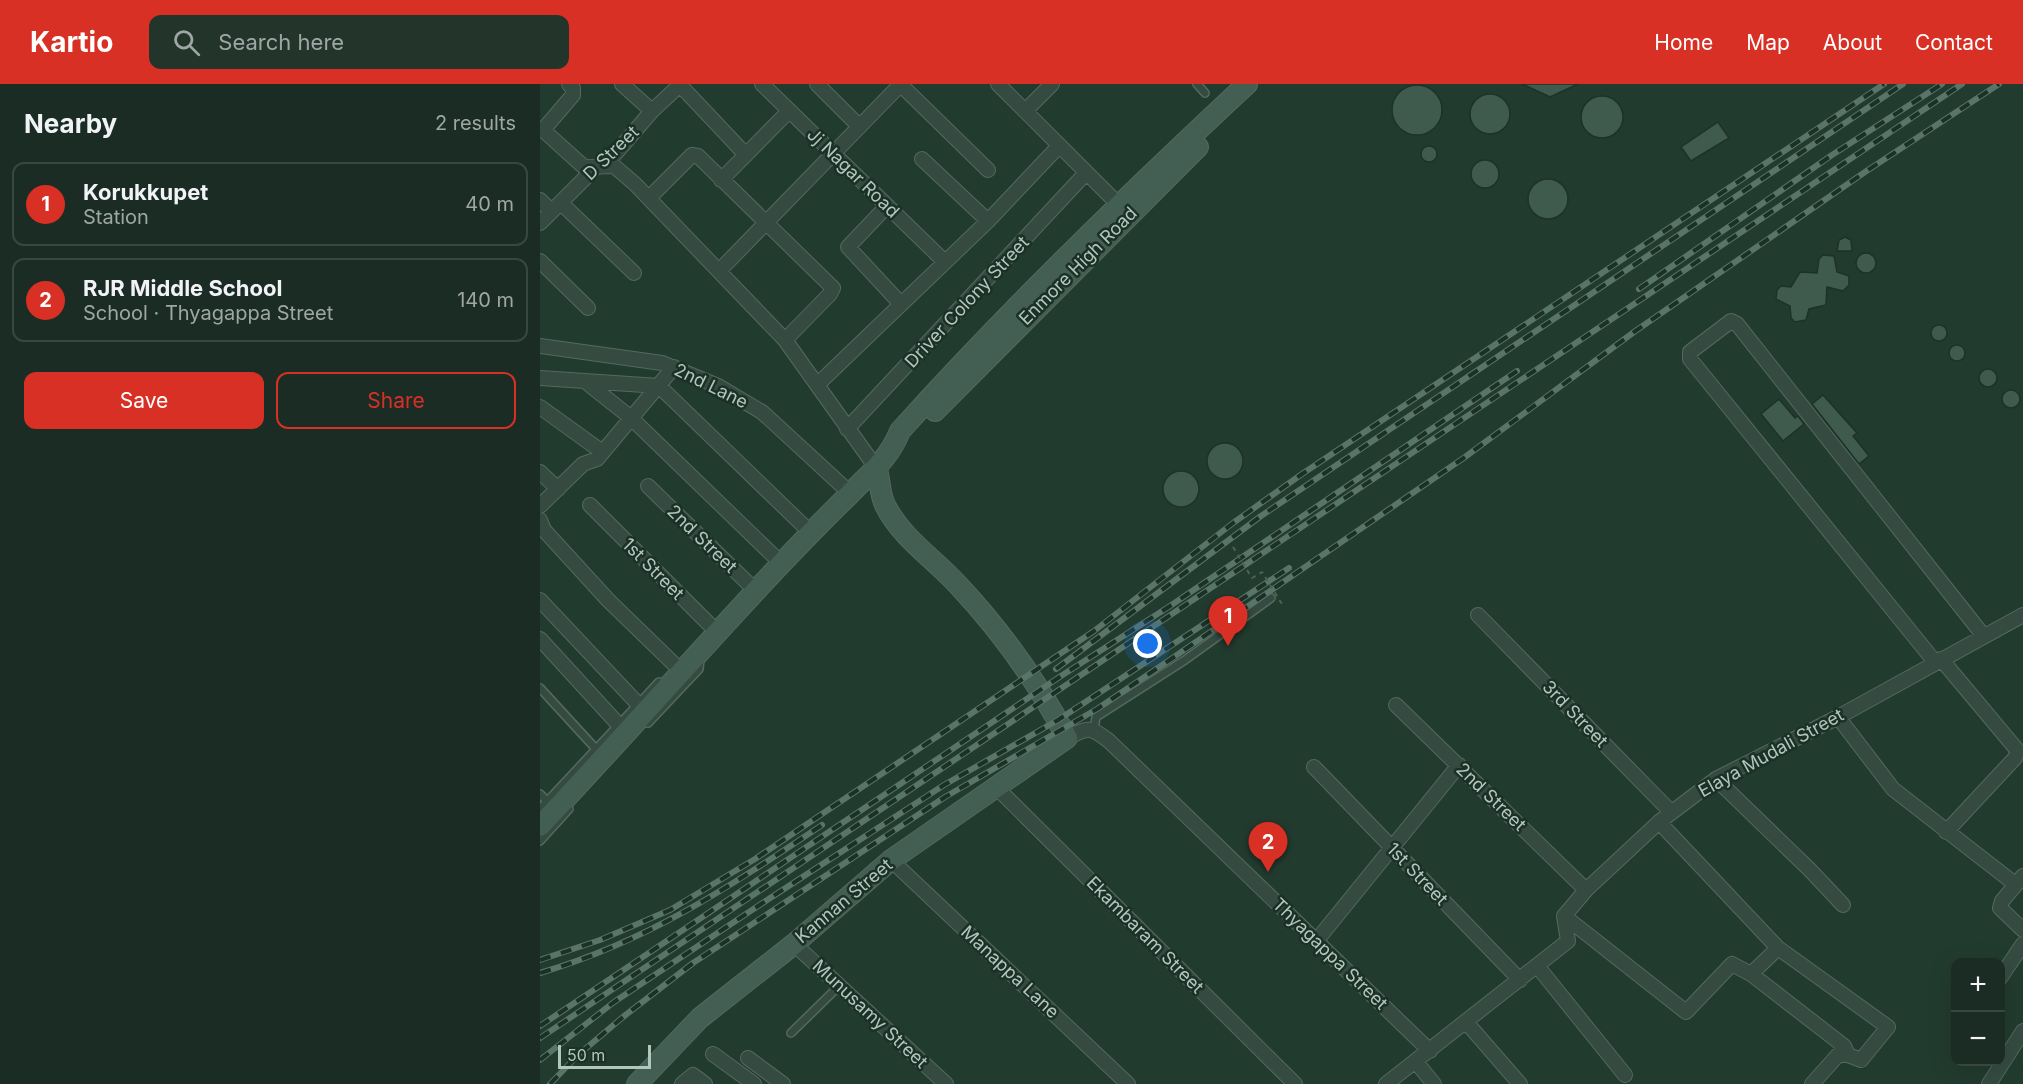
<!DOCTYPE html>
<meta charset="utf-8">
<style>
:root{--surface:#1a2c23;--page:#23342b;--text:#f1f3f6;--muted:#9fa7a6;--line:#384841;--accent:#d93025}
body{margin:0;font-family:Inter,sans-serif;background:var(--page);color:var(--text)}
.controls{position:absolute;right:18px;bottom:18px;display:grid;overflow:hidden;border-radius:12px;box-shadow:0 6px 24px #0002}
.controls button{width:54px;height:54px;display:grid;place-items:center;padding:0;border:0;border-bottom:2px solid var(--line);background:var(--surface);color:var(--text);font:30px sans-serif}
.scale{position:absolute;left:18px;bottom:15px;width:93px;box-sizing:border-box;padding-left:6px;border:3px solid #b1c7be;border-top:0;font-size:16px;line-height:21px;white-space:nowrap;color:#b1c7be;-webkit-text-stroke:4px #1b3026;paint-order:stroke}
.you{position:absolute;left:608px;top:560px;width:21px;height:21px;margin:-15px;border:4px solid #fff;border-radius:50%;background:#1a73e8;box-shadow:0 0 0 9px #1a73e833}
.badge{display:grid;place-items:center;width:39px;height:39px;border-radius:50%;background:var(--accent);color:#fff;font-size:20px;font-weight:700}
.pin{position:absolute;translate:-50% -50px;filter:drop-shadow(0 2px 3px #0008)}
.pin::after{content:'';position:absolute;top:32px;width:21px;height:18px;background:inherit;clip-path:polygon(0 0,100% 0,50% 100%)}
.list{margin:0;padding:0;list-style:none}
h2{display:flex;justify-content:space-between;align-items:center;height:78px;margin:0;padding:0 24px;font-size:26px}
h2 small{font-size:20px;font-weight:400;color:var(--muted)}
.list li{display:grid;grid-template-columns:39px 1fr auto;gap:18px;align-items:center;box-sizing:border-box;height:84px;margin:0 12px 12px;padding:0 12px;border:2px solid var(--line);border-radius:12px}
.list b{display:block;font-size:22px;white-space:nowrap}
.list p{margin:0;font-size:20px;white-space:nowrap;color:var(--muted)}
.list em{font-size:20px;font-style:normal;color:var(--muted)}
.actions{display:flex;gap:12px;padding:18px 24px}
.actions a{flex:1;padding:14px 0;border:2px solid var(--accent);border-radius:12px;text-align:center;font-size:21px;color:var(--accent)}
.actions .main{background:var(--accent);color:#fff}
.icon{flex:none;width:33px;height:33px;fill:none;stroke:currentColor;stroke-width:2;stroke-linecap:round;stroke-linejoin:round}
.map{position:relative;flex:none;width:1483px;height:1000px;overflow:hidden}
header{display:flex;align-items:center;gap:36px;box-sizing:border-box;height:84px;padding:0 30px;background:var(--accent);color:#fff}
header strong{font-size:28px}
nav{display:flex;gap:33px;margin-inline-start:auto;font-size:21px}
.search{width:420px;height:54px;background:var(--page);display:flex;align-items:center;gap:15px;box-sizing:border-box;padding:0 21px;border-radius:12px;color:var(--muted);font-size:22px}
main{display:flex}
aside{flex:1;background:var(--surface)}
.map>svg:first-child{display:block}
.building{fill:#3e5b4e;stroke:#1d3228;stroke-width:1.5}
.lines{fill:none;stroke-linecap:round;stroke-linejoin:round}
.lane-casing{stroke:#54695f;stroke-width:10}
.street-casing{stroke:#54695f;stroke-width:16}
.secondary-casing{stroke:#54695f;stroke-width:22}
.lane{stroke:#354b41;stroke-width:7}
.street{stroke:#354b41;stroke-width:14}
.secondary{stroke:#435e53;stroke-width:20}
.rail-casing{stroke:#597468;stroke-width:6}
.rail{stroke:#1b3026;stroke-width:4;stroke-dasharray:11;stroke-linecap:butt}
.path-bridge{stroke:#4c644f;stroke-width:2;stroke-dasharray:4.5 4.5;stroke-linecap:butt}
.labels{text-anchor:middle;stroke-width:5;stroke-linejoin:round;paint-order:stroke}
.street-label{font-size:18px;fill:#b1c7be;stroke:#1b3026}
</style>
<header>
<strong>Kartio</strong>
<div class="search"><svg class="icon" aria-label="search" viewBox="0 0 24 24"><circle cx="10" cy="10" r="6"/><path d="M15 15l6 6"/></svg>Search here</div>
<nav><a>Home</a><a>Map</a><a>About</a><a>Contact</a></nav>
</header>
<main>
<aside>
<h2>Nearby<small>2 results</small></h2>
<ul class="list">
<li><span class="badge">1</span><div><b>Korukkupet</b><p>Station</p></div><em>40 m</em></li>
<li><span class="badge">2</span><div><b>RJR Middle School</b><p>School · Thyagappa Street</p></div><em>140 m</em></li>
</ul>
<div class="actions"><a class="main">Save</a><a>Share</a></div>
</aside>
<div class="map">
<svg width="1483" height="1000" viewBox="0 0 1483 1000">
<rect width="100%" height="100%" fill="#223b2f"/>
<path class="building" d="M 982,0 L 1038,0 L 1010,13 Z
M852 26a25 25 0 1 1 50 0a25 25 0 1 1-50 0Z
M930 30a20 20 0 1 1 40 0a20 20 0 1 1-40 0Z
M1041 33a21 21 0 1 1 42 0a21 21 0 1 1-42 0Z
M 1178,38 L 1189,54 L 1151,77 L 1141,63 Z
M881 70a8 8 0 1 1 16 0a8 8 0 1 1-16 0Z
M931 90a14 14 0 1 1 28 0a14 14 0 1 1-28 0Z
M988 115a20 20 0 1 1 40 0a20 20 0 1 1-40 0Z
M 1305,153 L 1311,156 L 1312,167 L 1297,167 L 1299,156 Z
M1316 179a10 10 0 1 1 20 0a10 10 0 1 1-20 0Z
M 1283,171 L 1294,172 L 1297,188 L 1309,192 L 1309,201 L 1303,207 L 1287,203 L 1286,221 L 1269,225 L 1266,236 L 1255,238 L 1251,234 L 1250,222 L 1236,215 L 1237,206 L 1241,202 L 1251,203 L 1260,188 L 1277,189 L 1279,175 Z
M1391 249a8 8 0 1 1 16 0a8 8 0 1 1-16 0Z
M1409 269a8 8 0 1 1 16 0a8 8 0 1 1-16 0Z
M1439 294a9 9 0 1 1 18 0a9 9 0 1 1-18 0Z
M1462 315a9 9 0 1 1 18 0a9 9 0 1 1-18 0Z
M 1283,311 L 1317,349 L 1313,352 L 1329,372 L 1319,380 L 1272,320 Z
M 1239,315 L 1255,334 L 1258,332 L 1264,340 L 1243,357 L 1221,330 Z
M667 377a18 18 0 1 1 36 0a18 18 0 1 1-36 0Z
M623 405a18 18 0 1 1 36 0a18 18 0 1 1-36 0Z"/>
<g class="lines">
<defs>
<path id="lane" d="M 657,0 L 665,9
M 0,604 L 56,665
M 108,639 L 159,585 L 160,575
M 554,645 L 556,633 L 645,576 L 731,514
M 0,710 L 7,717
M 0,725 L 119,598
M 0,757 L 29,725
M 251,949 L 299,902"/>
<path id="street" d="M 29,0 L 33,4 L 33,11 L 3,46 L 44,83 L 74,82 L 95,100 L 245,256 L 337,385
M 82,0 L 112,27
M 222,0 L 405,178
M 277,0 L 319,42
M 360,0 L 448,86
M 458,0 L 584,126
M 140,1 L 206,71
M 485,27 L 512,0
M 382,75 L 448,137
M 181,96 L 249,27
M 109,114 L 152,71 L 158,72 L 293,204 L 290,210 L 245,256
M 0,116 L 11,127
M 21,119 L 94,189
M 347,122 L 308,163 L 360,219
M 0,139 L 56,83 L 75,70 L 112,27 L 141,0
M 0,177 L 48,224
M 179,187 L 361,0
M 0,262 L 122,279 L 178,302 L 222,328 L 310,409
M 0,294 L 119,302 L 271,449
M 46,298 L 90,333 L 242,480
M 278,300 L 448,137 L 519,62
M 0,323 L 61,367
M 307,345 L 545,90
M 0,388 L 18,405
M 108,402 L 216,507
M 50,421 L 177,548
M 0,422 L 43,380 L 57,375 L 134,283
M 0,436 L 4,446 L 68,516 L 135,581
M 0,516 L 98,620
M 938,531 L 1131,728
M 0,555 L 78,640
M 1401,575 L 1478,667 L 1475,674 L 1406,748
M 1395,578 L 1150,275 L 1150,268 L 1191,237 L 1197,240 L 1443,551
M 856,621 L 1046,806
M 1298,633 L 1353,705 L 1475,800
M 527,654 C 549,643 549,642 569,657 L 890,967
M 774,683 L 980,896
M 1176,695 L 1270,786 L 1303,821
M 455,702 L 755,1000
M 1119,738 L 1238,864 L 1348,943 L 1321,976 L 1308,971 L 1298,971 L 1272,1000
M 351,776 L 588,1000
M 1483,792 L 1462,817 L 1460,824 L 1483,846
M 1024,832 L 1146,928 L 1192,880 L 1211,890 L 1238,864
M 777,856 L 919,681
M 254,860 L 406,1000
M 998,883 L 1085,991
M 1211,890 L 1304,962 L 1308,971
M 1460,894 L 1483,860
M 926,938 L 980,1000
M 173,970 L 214,1000
M 208,974 L 243,1000
M 876,978 L 894,1000
M 142,1000 L 153,991 L 165,1000
M 846,1000 L 1028,857 L 1024,832 L 1046,806 L 1119,738 L 1176,695 L 1298,633 L 1483,531
M 1449,1000 L 1483,947"/>
<path id="secondary" d="M 395,327 L 658,63
M 0,742 C 81,656 159,567 240,481 C 263,457 286,433 310,410 C 330,389 349,375 360,347 C 470,225 587,112 707,0
M 97,1000 L 160,934 L 254,860 L 351,776 L 527,654 C 498,599 462,548 419,502 C 395,475 362,455 345,421 C 340,411 340,397 337,385"/>
</defs>
<use href="#lane" class="lane-casing"/>
<use href="#street" class="street-casing"/>
<use href="#secondary" class="secondary-casing"/>
<use href="#lane" class="lane"/>
<use href="#street" class="street"/>
<use href="#secondary" class="secondary"/>
<defs>
<path id="rail" d="M 1099,205 L 1292,71 L 1402,0
M 516,585 L 721,432 L 1363,0
M 0,876 L 60,856 L 130,826 L 215,775 L 554,547 L 693,439 L 762,390 L 1344,0
M 0,889 C 109,857 189,803 282,741
M 0,942 L 521,592 L 630,522 L 977,287
M 0,954 L 1422,0
M 0,976 L 74,918 L 218,822 L 404,701 L 518,636 L 749,484
M 10,1000 L 38,971 L 83,933 L 153,879 L 405,713 L 557,625 L 634,573 L 925,373 L 1094,248 L 1325,88 L 1459,0"/>
</defs>
<use href="#rail" class="rail-casing"/>
<use href="#rail" class="rail"/>
<path class="path-bridge" d="M 693,463 L 712,494 L 722,488 L 742,520"/>
</g>
<g class="labels">
<g class="street-label">
<text transform="translate(71 69) rotate(-44)" y="6">D Street</text>
<text transform="translate(313 89) rotate(44)" y="6">Jj Nagar Road</text>
<text transform="translate(538 182) rotate(-45)" y="6">Enmore High Road</text>
<text transform="translate(427 218) rotate(-47)" y="6">Driver Colony Street</text>
<text transform="translate(171 302) rotate(26)" y="6">2nd Lane</text>
<text transform="translate(162 455) rotate(44)" y="6">2nd Street</text>
<text transform="translate(113 485) rotate(45)" y="6">1st Street</text>
<text transform="translate(1035 630) rotate(46)" y="6">3rd Street</text>
<text transform="translate(1231 669) rotate(-29)" y="6">Elaya Mudali Street</text>
<text transform="translate(951 713) rotate(44)" y="6">2nd Street</text>
<text transform="translate(877 790) rotate(46)" y="6">1st Street</text>
<text transform="translate(304 817) rotate(-40)" y="6">Kannan Street</text>
<text transform="translate(605 851) rotate(45)" y="6">Ekambaram Street</text>
<text transform="translate(790 870) rotate(44)" y="6">Thyagappa Street</text>
<text transform="translate(470 888) rotate(43)" y="6">Manappa Lane</text>
<text transform="translate(330 930) rotate(43)" y="6">Munusamy Street</text>
</g>
</g>
</svg>
<div class="controls">
<button>+</button>
<button>−</button>
</div>
<div class="scale">50 m</div>
<div class="you"></div>
<div class="pin badge" style="left:688px;top:562px">1</div>
<div class="pin badge" style="left:728px;top:788px">2</div>
</div>
</main>
